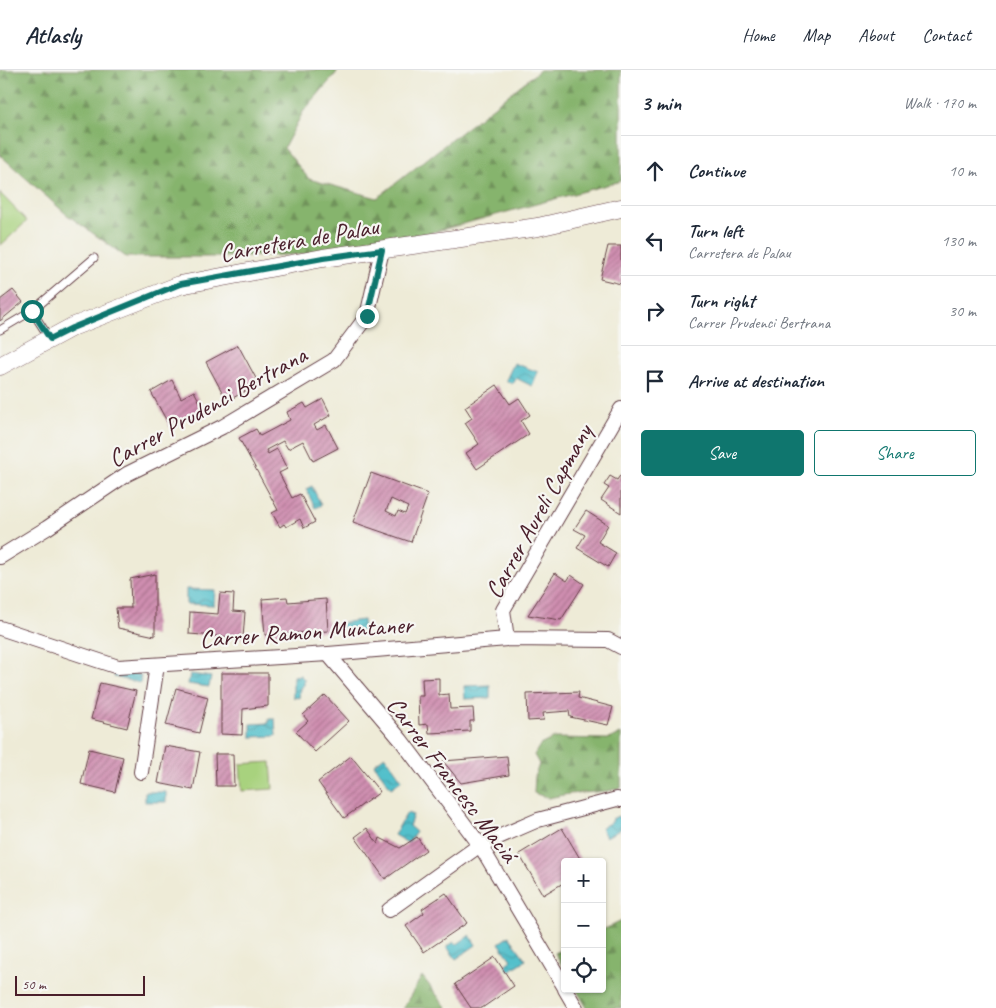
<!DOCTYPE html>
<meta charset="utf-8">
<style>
:root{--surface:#fff;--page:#f2f2f3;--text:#1f2937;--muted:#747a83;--line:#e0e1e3;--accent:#0f766e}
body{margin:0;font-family:Caveat,sans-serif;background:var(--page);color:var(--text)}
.controls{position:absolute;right:15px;bottom:15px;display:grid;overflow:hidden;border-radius:5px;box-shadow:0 1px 4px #0004}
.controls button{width:45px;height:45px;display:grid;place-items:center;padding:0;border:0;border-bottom:1px solid var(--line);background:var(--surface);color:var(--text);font:25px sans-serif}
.scale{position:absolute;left:15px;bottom:12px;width:130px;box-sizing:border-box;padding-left:5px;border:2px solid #4a1f2b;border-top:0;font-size:14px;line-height:18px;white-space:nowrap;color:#4a1f2b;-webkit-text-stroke:4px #f6f6f2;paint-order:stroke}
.stop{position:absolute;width:15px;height:15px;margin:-11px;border:4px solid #0f766e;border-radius:50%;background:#fff}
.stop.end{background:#0f766e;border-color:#fff;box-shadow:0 1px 5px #0008}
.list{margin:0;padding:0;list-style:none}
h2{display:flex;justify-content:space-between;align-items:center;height:65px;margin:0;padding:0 20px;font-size:21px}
h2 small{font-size:16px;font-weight:400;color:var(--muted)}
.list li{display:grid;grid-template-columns:32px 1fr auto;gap:15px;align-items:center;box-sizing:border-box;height:70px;padding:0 20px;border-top:1px solid var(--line)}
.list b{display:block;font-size:19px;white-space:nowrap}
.list p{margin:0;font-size:16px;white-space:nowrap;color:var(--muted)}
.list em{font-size:16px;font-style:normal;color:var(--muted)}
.actions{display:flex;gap:10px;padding:15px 20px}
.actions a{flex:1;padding:11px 0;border:1px solid var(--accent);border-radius:5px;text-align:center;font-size:18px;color:var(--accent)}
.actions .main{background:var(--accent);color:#fff}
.icon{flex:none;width:28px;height:28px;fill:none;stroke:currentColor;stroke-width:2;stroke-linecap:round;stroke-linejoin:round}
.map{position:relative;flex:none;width:621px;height:938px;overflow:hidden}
header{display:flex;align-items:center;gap:30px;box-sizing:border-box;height:70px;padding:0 25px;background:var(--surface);border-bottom:1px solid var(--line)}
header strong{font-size:24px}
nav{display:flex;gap:28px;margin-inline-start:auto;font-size:18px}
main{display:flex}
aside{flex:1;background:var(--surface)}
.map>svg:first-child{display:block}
.forest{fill:url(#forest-firs);stroke:#686a4c}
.pitch{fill:#a8d27e;stroke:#797854}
.water{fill:url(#water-waves);stroke:#4e707b}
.building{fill:url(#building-hatch);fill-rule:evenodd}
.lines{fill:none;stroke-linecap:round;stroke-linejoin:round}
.service-casing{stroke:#633e45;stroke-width:9}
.minor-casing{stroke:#633e45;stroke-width:16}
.tertiary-casing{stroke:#633e45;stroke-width:19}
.service{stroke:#fff;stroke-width:7}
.minor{stroke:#fff;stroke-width:14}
.tertiary{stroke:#fff;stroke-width:18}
.route{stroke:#0f766e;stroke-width:6}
.labels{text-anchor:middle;stroke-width:4.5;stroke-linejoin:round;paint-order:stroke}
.street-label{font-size:25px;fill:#4a1f2b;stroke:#f6f6f2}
</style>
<header>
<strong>Atlasly</strong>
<nav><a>Home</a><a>Map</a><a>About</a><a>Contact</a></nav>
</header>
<main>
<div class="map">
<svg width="621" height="938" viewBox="0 0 621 938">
<defs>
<pattern id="forest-firs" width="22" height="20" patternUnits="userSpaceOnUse" patternTransform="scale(1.25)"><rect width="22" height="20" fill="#86b46d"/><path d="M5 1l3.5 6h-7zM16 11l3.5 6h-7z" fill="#70925a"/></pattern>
<pattern id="water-waves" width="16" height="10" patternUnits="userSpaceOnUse" patternTransform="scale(1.25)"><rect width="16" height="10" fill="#53c0cb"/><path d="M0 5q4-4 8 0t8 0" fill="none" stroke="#479ba5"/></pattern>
<pattern id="building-hatch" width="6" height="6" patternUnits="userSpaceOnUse" patternTransform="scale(1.25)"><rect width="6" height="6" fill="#cf8eb0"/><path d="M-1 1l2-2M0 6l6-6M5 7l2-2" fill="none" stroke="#aa738f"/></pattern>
</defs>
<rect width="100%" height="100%" fill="#f6f6f2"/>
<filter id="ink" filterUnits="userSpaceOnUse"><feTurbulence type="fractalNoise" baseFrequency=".02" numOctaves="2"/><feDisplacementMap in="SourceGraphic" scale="10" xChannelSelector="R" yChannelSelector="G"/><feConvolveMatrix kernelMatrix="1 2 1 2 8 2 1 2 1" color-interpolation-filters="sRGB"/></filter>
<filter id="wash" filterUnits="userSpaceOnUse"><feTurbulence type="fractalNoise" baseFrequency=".0096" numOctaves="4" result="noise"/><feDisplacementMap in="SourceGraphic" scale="20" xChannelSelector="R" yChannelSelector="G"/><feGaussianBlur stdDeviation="1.12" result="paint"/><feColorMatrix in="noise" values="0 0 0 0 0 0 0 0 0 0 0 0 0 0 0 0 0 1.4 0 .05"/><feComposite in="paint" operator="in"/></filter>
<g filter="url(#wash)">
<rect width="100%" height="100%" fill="#eeebd7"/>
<path class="forest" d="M 0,0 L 339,0 L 303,42 L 284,78 L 309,109 L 377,128 L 540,0 L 621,0 L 621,111 L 356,183 L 216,187 L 126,187 L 66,144 L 0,85 Z
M 621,664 L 621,718 L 607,721 L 569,724 L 548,728 L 534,723 L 535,706 L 539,694 L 534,685 L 540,675 L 554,668 L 608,669 Z
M 621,851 L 621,938 L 587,938 L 576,919 L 602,919 L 602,860 Z
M 565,878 L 565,900 L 555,883 Z
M 422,906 L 447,938 L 403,938 Z"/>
<path class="pitch" d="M 0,123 L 27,151 L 0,176 Z
M 271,692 L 273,719 L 242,721 L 240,694 Z"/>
<path class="water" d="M 514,293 L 538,302 L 532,316 L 516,308 L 512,314 L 506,310 Z
M 312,416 L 321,435 L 315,438 L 306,419 Z
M 186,519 L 215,520 L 214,535 L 186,534 Z
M 363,550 L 364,561 L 340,563 L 339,553 Z
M 116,600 L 141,605 L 140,613 L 114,607 Z
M 190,604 L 211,607 L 209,617 L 188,614 Z
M 300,605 L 304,609 L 304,615 L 300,618 L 299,628 L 293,627 L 293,606 Z
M 490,615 L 490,628 L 465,629 L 464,616 Z
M 269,649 L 275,649 L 276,666 L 251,667 L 251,654 L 269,653 Z
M 385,686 L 402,710 L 391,718 L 374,694 Z
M 145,722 L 166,722 L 166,732 L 145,732 Z
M 407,743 L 413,745 L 409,756 L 416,762 L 408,773 L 394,765 Z
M 618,746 L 621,750 L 621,759 L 606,767 L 601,758 L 613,751 L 612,749 Z
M 470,865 L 476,875 L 456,889 L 447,877 L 454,872 L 456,875 Z
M 509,866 L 526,890 L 509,901 L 505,895 L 511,890 L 499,873 Z"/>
<g id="blocks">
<path class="building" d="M 608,176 L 621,176 L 621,214 L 600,209 Z
M 13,220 L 23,232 L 0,251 L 0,230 Z
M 238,275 L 259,314 L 227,331 L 206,292 Z
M 172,310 L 181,328 L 194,321 L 204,340 L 170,357 L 151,322 Z
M 497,315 L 510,334 L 519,328 L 530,345 L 521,351 L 529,364 L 477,399 L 466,383 L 479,374 L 465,353 L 472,348 L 465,337 Z
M 323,329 L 331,345 L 314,355 L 317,360 L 326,355 L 338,378 L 313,391 L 303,371 L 288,379 L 283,371 L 266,380 L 268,384 L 277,379 L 287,399 L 279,403 L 292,428 L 300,424 L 315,452 L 304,458 L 300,449 L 286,457 L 284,454 L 280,457 L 272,443 L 278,440 L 239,368 L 256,359 L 260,366 L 290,350 L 287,342 L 304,333 L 307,338 Z
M 371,403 L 428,424 L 411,472 L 353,452 ZM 391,429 L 408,437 L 405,444 L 398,441 L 396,446 L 386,441 Z
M 621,404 L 621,443 L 601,430 L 609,418 L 604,415 L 610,406 L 617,410 Z
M 586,441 L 608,455 L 598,472 L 616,483 L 608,497 L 577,478 L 585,465 L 574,459 Z
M 555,503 L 567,511 L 571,505 L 584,514 L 561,550 L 528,545 Z
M 155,504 L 155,566 L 118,558 L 116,538 L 131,538 L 130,509 Z
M 220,523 L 234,524 L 233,541 L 245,542 L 243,568 L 189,564 L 190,542 L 218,544 Z
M 287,527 L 288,532 L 326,529 L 328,561 L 265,565 L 262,529 Z
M 221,603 L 268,603 L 268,636 L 243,639 L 242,665 L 221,664 Z
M 439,608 L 439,625 L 449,624 L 450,639 L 473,638 L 474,651 L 470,651 L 470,661 L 429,663 L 428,654 L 419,655 L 418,626 L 423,626 L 422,609 Z
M 100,613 L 136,621 L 127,658 L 91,649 Z
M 176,618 L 208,627 L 199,663 L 166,655 Z
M 579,622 L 578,628 L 613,637 L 608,655 L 570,647 L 569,641 L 543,643 L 544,650 L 528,651 L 527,624 Z
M 325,625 L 349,651 L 315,682 L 296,662 L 308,651 L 303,645 Z
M 165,676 L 200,682 L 193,720 L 158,713 Z
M 89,679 L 123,687 L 115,722 L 81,714 Z
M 215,684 L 233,684 L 234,716 L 216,716 Z
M 351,686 L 380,722 L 344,748 L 318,712 Z
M 507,686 L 509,705 L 461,713 L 443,691 Z
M 367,758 L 378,774 L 380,768 L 400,778 L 417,767 L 426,780 L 385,809 L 355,767 Z
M 562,758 L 582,792 L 565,792 L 565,812 L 543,825 L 519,784 Z
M 446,823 L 467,853 L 424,882 L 406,856 L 424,843 L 422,839 Z
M 495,887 L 514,916 L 482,938 L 471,938 L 455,914 Z"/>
</g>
</g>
<g filter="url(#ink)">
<use href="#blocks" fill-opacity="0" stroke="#633e45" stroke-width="1"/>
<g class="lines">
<defs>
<path id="service" d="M 32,241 L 50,269
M 0,260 L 32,241 L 94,188"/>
<path id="minor" d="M 0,487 L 47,458 L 127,404 L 222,357 L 334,290 L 367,246 L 382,180
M 0,558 L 118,597 L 328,584 L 507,569 L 608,570 L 621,577
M 507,569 L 503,540 L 621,339
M 328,584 L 401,670 L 480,775 L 565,918
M 141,702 L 157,595
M 389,840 L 480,775 L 538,750 L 617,729 L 621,730
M 565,919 L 576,938"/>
<path id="tertiary" d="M 0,296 L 72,257 L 180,215 L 323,188 L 538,157 L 621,138"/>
</defs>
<use href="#service" class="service-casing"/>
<use href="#minor" class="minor-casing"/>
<use href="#tertiary" class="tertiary-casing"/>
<use href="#service" class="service"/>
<use href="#minor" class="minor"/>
<use href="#tertiary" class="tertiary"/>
</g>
</g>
<g class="lines" filter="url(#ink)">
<path class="route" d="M 32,241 L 50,269 L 72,258 L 180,214 L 323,188 L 382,180 L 367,246"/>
</g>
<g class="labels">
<g class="street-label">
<text transform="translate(299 169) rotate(-10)" y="9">Carretera de Palau</text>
<text transform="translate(207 336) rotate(-29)" y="9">Carrer Prudenci Bertrana</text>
<text transform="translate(538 441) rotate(-61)" y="9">Carrer Aureli Capmany</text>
<text transform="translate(306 561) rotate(-4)" y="9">Carrer Ramon Muntaner</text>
<text transform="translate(453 709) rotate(53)" y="9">Carrer Francesc Maciá</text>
</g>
</g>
</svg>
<div class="controls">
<button>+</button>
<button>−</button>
<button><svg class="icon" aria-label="locate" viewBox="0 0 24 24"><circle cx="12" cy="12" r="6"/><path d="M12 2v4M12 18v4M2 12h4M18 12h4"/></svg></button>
</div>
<div class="scale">50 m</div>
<div class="stop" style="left:32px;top:241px"></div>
<div class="stop end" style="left:367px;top:246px"></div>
</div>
<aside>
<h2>3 min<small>Walk · 170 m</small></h2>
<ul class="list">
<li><svg class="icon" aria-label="ahead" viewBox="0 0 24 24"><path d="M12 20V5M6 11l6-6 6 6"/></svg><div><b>Continue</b></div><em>10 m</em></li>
<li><svg class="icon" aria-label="left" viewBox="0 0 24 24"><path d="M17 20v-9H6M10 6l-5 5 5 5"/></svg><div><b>Turn left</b><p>Carretera de Palau</p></div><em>130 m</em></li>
<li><svg class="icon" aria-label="right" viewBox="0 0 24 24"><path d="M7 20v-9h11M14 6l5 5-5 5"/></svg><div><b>Turn right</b><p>Carrer Prudenci Bertrana</p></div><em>30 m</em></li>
<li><svg class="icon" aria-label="arrive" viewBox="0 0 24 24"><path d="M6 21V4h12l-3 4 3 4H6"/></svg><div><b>Arrive at destination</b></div></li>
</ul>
<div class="actions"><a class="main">Save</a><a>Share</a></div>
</aside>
</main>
